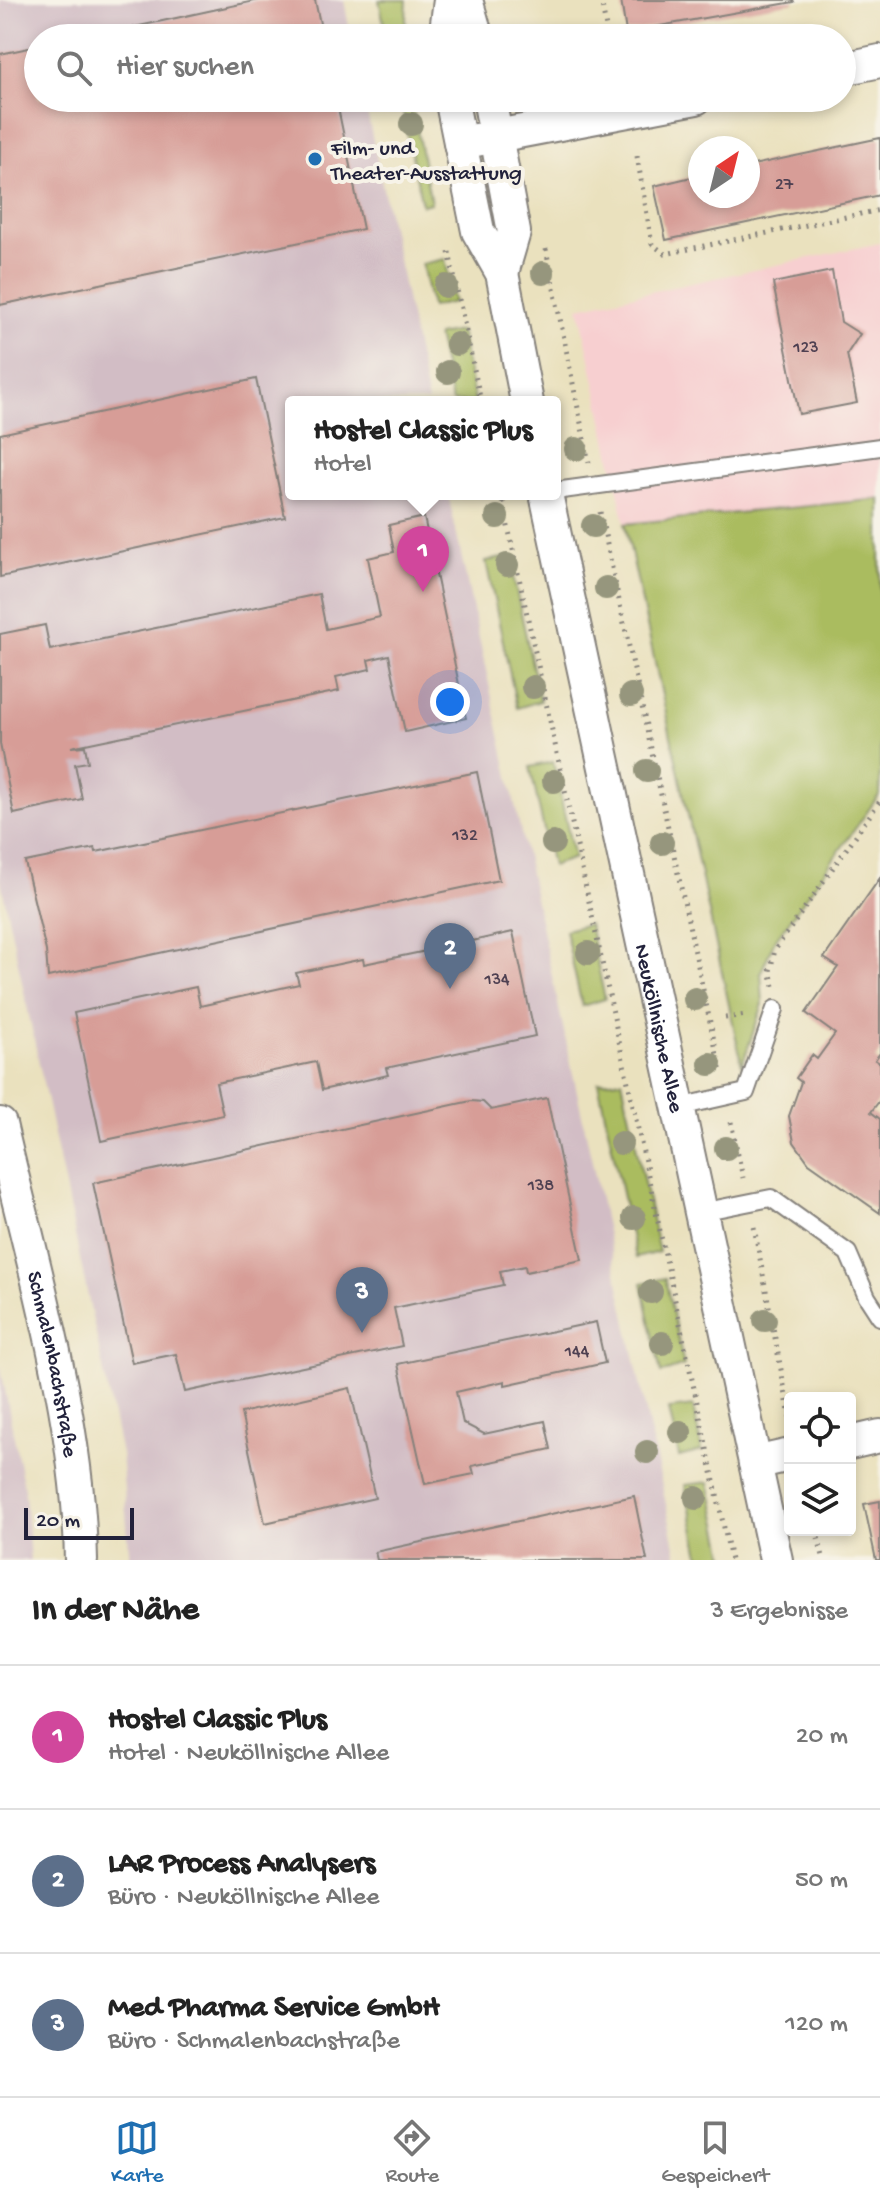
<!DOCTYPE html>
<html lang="de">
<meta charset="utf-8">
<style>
:root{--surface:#fff;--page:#f2f2f2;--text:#222;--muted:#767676;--line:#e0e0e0;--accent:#1f6fb2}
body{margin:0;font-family:"Gochi Hand",sans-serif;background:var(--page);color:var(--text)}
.controls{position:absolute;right:24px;bottom:24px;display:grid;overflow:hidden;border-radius:8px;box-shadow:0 4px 12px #0003}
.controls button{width:72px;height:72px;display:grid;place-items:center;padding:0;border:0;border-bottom:2px solid var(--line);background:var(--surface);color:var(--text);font:40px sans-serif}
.compass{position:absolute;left:688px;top:136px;width:72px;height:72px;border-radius:50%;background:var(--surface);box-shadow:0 4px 12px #0003;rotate:35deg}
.scale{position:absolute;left:24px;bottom:20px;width:110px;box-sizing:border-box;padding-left:8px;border:4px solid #22223b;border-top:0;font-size:22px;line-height:28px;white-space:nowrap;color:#22223b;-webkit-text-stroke:6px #f7f3e8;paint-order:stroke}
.you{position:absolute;left:450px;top:702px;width:28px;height:28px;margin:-20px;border:6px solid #fff;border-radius:50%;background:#1a73e8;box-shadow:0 0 0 12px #1a73e833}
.badge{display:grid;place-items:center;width:52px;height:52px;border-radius:50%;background:var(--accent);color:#fff;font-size:26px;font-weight:700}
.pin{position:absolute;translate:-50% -66px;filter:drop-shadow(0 2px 4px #0008)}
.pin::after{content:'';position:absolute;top:42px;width:28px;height:24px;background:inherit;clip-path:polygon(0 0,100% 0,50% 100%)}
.popup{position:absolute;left:285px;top:396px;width:276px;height:104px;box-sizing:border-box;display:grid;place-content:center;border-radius:8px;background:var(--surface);filter:drop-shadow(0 2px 6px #0005);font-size:26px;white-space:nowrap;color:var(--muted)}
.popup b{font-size:30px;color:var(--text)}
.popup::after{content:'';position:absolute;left:50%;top:100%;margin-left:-16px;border:16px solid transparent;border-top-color:var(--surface)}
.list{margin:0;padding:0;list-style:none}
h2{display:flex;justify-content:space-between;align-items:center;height:104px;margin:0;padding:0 32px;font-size:34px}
h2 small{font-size:26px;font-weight:400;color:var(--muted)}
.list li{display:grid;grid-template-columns:52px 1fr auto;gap:24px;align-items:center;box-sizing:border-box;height:144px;padding:0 32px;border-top:2px solid var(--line)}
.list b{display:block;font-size:30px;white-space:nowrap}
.list p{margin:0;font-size:26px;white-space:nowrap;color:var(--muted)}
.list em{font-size:26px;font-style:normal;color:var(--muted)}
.icon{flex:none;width:44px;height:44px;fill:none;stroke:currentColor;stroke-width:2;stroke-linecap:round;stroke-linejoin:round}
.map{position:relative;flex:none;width:880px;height:1560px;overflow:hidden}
.search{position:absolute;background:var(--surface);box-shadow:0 4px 12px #0003;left:24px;right:24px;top:24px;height:88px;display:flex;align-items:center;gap:20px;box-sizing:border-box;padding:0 28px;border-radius:44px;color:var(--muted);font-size:30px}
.sheet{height:536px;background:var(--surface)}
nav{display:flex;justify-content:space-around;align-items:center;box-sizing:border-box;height:112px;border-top:2px solid var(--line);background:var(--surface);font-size:22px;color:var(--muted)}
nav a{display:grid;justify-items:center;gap:4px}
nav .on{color:var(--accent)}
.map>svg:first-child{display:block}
.built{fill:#f7cfd0}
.industrial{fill:#d2bdc5}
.green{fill:#aabc5f;stroke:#666f4d;stroke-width:2}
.building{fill:#d79d97}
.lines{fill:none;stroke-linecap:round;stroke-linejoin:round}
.service-casing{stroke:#86827c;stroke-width:20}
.minor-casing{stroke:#86827c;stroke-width:36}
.path{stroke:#86827c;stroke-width:5;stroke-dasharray:2 6;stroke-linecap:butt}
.service{stroke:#fff;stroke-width:16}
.minor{stroke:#fff;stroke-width:32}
.tree{fill:#96967d}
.poi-dot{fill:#1f6fb2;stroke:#f7f3e8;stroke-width:3}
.labels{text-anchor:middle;stroke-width:8;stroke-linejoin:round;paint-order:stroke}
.number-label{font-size:18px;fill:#4f4152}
.poi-label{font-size:22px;fill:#22223b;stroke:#f7f3e8;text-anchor:start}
.street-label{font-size:22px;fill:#22223b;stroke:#f7f3e8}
</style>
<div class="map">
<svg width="880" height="1560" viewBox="0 0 880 1560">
<rect width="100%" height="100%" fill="#f7f3e8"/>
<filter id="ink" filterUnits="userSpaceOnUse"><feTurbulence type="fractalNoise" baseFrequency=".0125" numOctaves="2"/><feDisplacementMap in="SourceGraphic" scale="16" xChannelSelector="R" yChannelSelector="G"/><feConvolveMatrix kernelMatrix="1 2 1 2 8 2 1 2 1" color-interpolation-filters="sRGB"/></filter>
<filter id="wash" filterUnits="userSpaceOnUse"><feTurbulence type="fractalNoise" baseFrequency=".006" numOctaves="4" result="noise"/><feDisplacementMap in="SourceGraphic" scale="32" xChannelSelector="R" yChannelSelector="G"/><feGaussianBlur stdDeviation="1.8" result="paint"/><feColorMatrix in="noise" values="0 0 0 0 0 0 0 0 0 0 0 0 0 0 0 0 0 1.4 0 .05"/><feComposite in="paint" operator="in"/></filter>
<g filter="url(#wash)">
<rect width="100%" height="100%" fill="#eae1be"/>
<path class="built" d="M 880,243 L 880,499 L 625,524 L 579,307 Z"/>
<path class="industrial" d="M 0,0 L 344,0 L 351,38 L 38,38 L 38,98 L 364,98 L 428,402 L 291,402 L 291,494 L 448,494 L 678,1560 L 130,1560 L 121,1454 L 0,877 Z
M 0,1364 L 25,1494 L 30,1560 L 0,1560 Z"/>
<path class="green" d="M 379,0 L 407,0 L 405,38 L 387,38 Z
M 400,98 L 411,98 L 431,203 L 422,205 Z
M 445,259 L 454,302 L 431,307 L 422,264 Z
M 460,331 L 475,402 L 452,402 L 437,335 Z
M 880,499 L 880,794 L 774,942 L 761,972 L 763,1004 L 742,1065 L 625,524 Z
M 509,557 L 540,701 L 517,708 L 486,561 Z
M 553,762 L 574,858 L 552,866 L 530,767 Z
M 589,924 L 605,999 L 582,1006 L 565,930 Z
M 622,1080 L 659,1252 L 636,1258 L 598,1082 Z
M 665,1278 L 684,1365 L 661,1373 L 642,1283 Z
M 693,1406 L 702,1451 L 679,1457 L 669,1409 Z
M 709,1482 L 726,1560 L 701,1560 L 685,1485 Z"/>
<g id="blocks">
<path class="building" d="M 259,0 L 315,0 L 323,38 L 84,38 Z
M 621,0 L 793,0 L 794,2 L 626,32 Z
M 38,46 L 38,98 L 336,98 L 363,229 L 0,305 L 0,54 Z
M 880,138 L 880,195 L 666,240 L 654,186 L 700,175 L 700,196 L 748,196 L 748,166 Z
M 832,271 L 841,322 L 860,334 L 847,354 L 857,403 L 799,414 L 773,283 Z
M 256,379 L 285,517 L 0,577 L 0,434 Z
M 424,517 L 466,718 L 405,732 L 389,655 L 368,660 L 370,669 L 336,677 L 339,691 L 71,747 L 85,746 L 88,762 L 75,764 L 82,799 L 14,814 L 0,744 L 0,634 L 45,625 L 50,650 L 319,594 L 326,629 L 380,617 L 368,558 L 394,552 L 389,525 Z
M 477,772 L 499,880 L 48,977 L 46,951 L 25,862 L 95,848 L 96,852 Z
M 880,878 L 880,1053 L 875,1060 L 880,1063 L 880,1100 L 871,1112 L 880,1119 L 880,1213 L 809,1163 L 794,1142 L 789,1116 L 801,1082 L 796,1078 L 812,1055 L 817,1059 L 835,1034 L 806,1013 L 838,967 L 824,958 Z
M 513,932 L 535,1036 L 386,1068 L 388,1075 L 322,1090 L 316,1062 L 216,1083 L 223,1115 L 101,1141 L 74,1013 L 196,987 L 200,1006 L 299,984 L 296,973 L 363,959 L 364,964 L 431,950 L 435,965 L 448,962 L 445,947 Z
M 547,1098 L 582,1260 L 526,1272 L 525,1266 L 500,1271 L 503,1285 L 394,1308 L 402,1346 L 185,1392 L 176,1354 L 132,1363 L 93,1183 L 471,1101 L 483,1102 L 491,1110 Z
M 596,1322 L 605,1363 L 505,1385 L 505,1381 L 456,1392 L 463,1423 L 484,1434 L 545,1421 L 551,1449 L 472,1466 L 474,1474 L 425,1484 L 398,1364 Z
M 350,1388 L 375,1498 L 265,1523 L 241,1413 Z
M 634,1496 L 647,1560 L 377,1560 L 375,1552 Z
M 880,1501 L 880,1560 L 876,1560 L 864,1504 Z"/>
</g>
</g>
<g filter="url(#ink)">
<use href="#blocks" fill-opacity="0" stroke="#86827c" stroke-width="2"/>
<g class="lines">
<defs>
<path id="service" d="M 555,491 L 880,447
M 679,1107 L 746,1092 L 775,1009
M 701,1212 L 771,1198 L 848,1253 L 867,1297 L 880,1317"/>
<g id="minor">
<path d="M 466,0 L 477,38"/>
<path d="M 445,38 L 450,0"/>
<path d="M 842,69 L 880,61"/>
<path d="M 451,98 L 478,231 L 502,273 L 527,402"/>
<path d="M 489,98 L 514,232 L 502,273"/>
<path d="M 460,143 L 696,98"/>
<path id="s1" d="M 546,494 L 776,1560"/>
<path id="s2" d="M 0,1124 C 32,1263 79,1418 81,1560"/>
<path d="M 850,1443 L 880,1436"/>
<path d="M 755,1463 L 790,1455"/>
</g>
</defs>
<use href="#service" class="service-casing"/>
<use href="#minor" class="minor-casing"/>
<path class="path" d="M 601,0 L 608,38
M 637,156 L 652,244 L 665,254 L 880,210
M 546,249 L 589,463
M 449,252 L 481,402
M 501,494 L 731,1560
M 600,512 L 721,1073
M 774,986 L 770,971 L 775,950 L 880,801
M 725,1018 L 746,1015
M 731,1122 L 743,1178
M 754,1227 L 790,1417
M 816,1530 L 824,1560"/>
<use href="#service" class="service"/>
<use href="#minor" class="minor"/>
</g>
<g class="tree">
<circle cx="411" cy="124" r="12"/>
<circle cx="543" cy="273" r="12"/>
<circle cx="446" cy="286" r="12"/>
<circle cx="457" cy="344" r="12"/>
<circle cx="448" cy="372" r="12"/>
<circle cx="576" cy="449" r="12"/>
<circle cx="497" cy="517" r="12"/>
<circle cx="593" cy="526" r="12"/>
<circle cx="507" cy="565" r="12"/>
<circle cx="606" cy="588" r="12"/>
<circle cx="533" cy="687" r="12"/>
<circle cx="631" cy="695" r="12"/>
<circle cx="647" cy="771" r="12"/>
<circle cx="554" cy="781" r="12"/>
<circle cx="553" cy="843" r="12"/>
<circle cx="662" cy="843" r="12"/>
<circle cx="588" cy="953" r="12"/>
<circle cx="695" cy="999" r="12"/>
<circle cx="710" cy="1064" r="12"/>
<circle cx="621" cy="1143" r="12"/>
<circle cx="726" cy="1148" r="12"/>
<circle cx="634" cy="1218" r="12"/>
<circle cx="651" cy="1292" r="12"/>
<circle cx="765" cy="1320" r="12"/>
<circle cx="662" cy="1343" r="12"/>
<circle cx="680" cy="1432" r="12"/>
<circle cx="647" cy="1452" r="12"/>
<circle cx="696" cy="1498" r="12"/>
</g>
</g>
<circle class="poi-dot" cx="315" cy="159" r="8"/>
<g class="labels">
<g class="number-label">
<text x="784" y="189">27</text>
<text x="806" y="352">123</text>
<text x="465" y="840">132</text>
<text x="497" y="984">134</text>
<text x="541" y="1190">138</text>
<text x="577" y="1356">144</text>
</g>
<g class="poi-label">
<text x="331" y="154">Film- und<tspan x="331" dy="25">Theater-Ausstattung</tspan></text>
</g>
<g class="street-label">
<text dy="8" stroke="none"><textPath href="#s1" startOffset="546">Neuköllnische Allee</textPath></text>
<text dy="8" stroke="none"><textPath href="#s2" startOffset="246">Schmalenbachstraße</textPath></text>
</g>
</g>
</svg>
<div class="controls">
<button><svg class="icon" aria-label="locate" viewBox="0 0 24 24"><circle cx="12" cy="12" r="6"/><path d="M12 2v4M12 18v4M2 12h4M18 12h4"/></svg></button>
<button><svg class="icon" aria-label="layers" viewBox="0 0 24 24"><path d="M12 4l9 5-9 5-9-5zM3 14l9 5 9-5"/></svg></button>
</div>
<svg class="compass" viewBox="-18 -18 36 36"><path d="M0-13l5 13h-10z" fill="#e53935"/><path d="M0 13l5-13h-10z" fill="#767676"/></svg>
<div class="scale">20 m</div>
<div class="you"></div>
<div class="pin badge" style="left:423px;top:592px;background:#d1479c">1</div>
<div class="popup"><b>Hostel Classic Plus</b>Hotel</div>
<div class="pin badge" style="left:450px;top:989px;background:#5c6f8a">2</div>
<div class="pin badge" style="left:362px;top:1333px;background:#5c6f8a">3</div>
<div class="search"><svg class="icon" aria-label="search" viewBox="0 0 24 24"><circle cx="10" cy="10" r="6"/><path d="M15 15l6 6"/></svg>Hier suchen</div>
</div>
<section class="sheet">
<h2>In der Nähe<small>3 Ergebnisse</small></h2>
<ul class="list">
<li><span class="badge" style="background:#d1479c">1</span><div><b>Hostel Classic Plus</b><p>Hotel · Neuköllnische Allee</p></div><em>20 m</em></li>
<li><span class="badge" style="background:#5c6f8a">2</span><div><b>LAR Process Analysers</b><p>Büro · Neuköllnische Allee</p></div><em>50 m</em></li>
<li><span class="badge" style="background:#5c6f8a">3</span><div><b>Med Pharma Service GmbH</b><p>Büro · Schmalenbachstraße</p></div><em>120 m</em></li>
</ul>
</section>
<nav>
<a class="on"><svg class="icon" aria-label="map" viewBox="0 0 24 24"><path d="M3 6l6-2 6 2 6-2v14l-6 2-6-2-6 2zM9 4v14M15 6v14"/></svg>Karte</a>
<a><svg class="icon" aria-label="directions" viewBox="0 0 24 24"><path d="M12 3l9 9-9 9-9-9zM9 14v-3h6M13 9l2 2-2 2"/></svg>Route</a>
<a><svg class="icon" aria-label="saved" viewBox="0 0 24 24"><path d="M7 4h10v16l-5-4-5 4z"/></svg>Gespeichert</a>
</nav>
